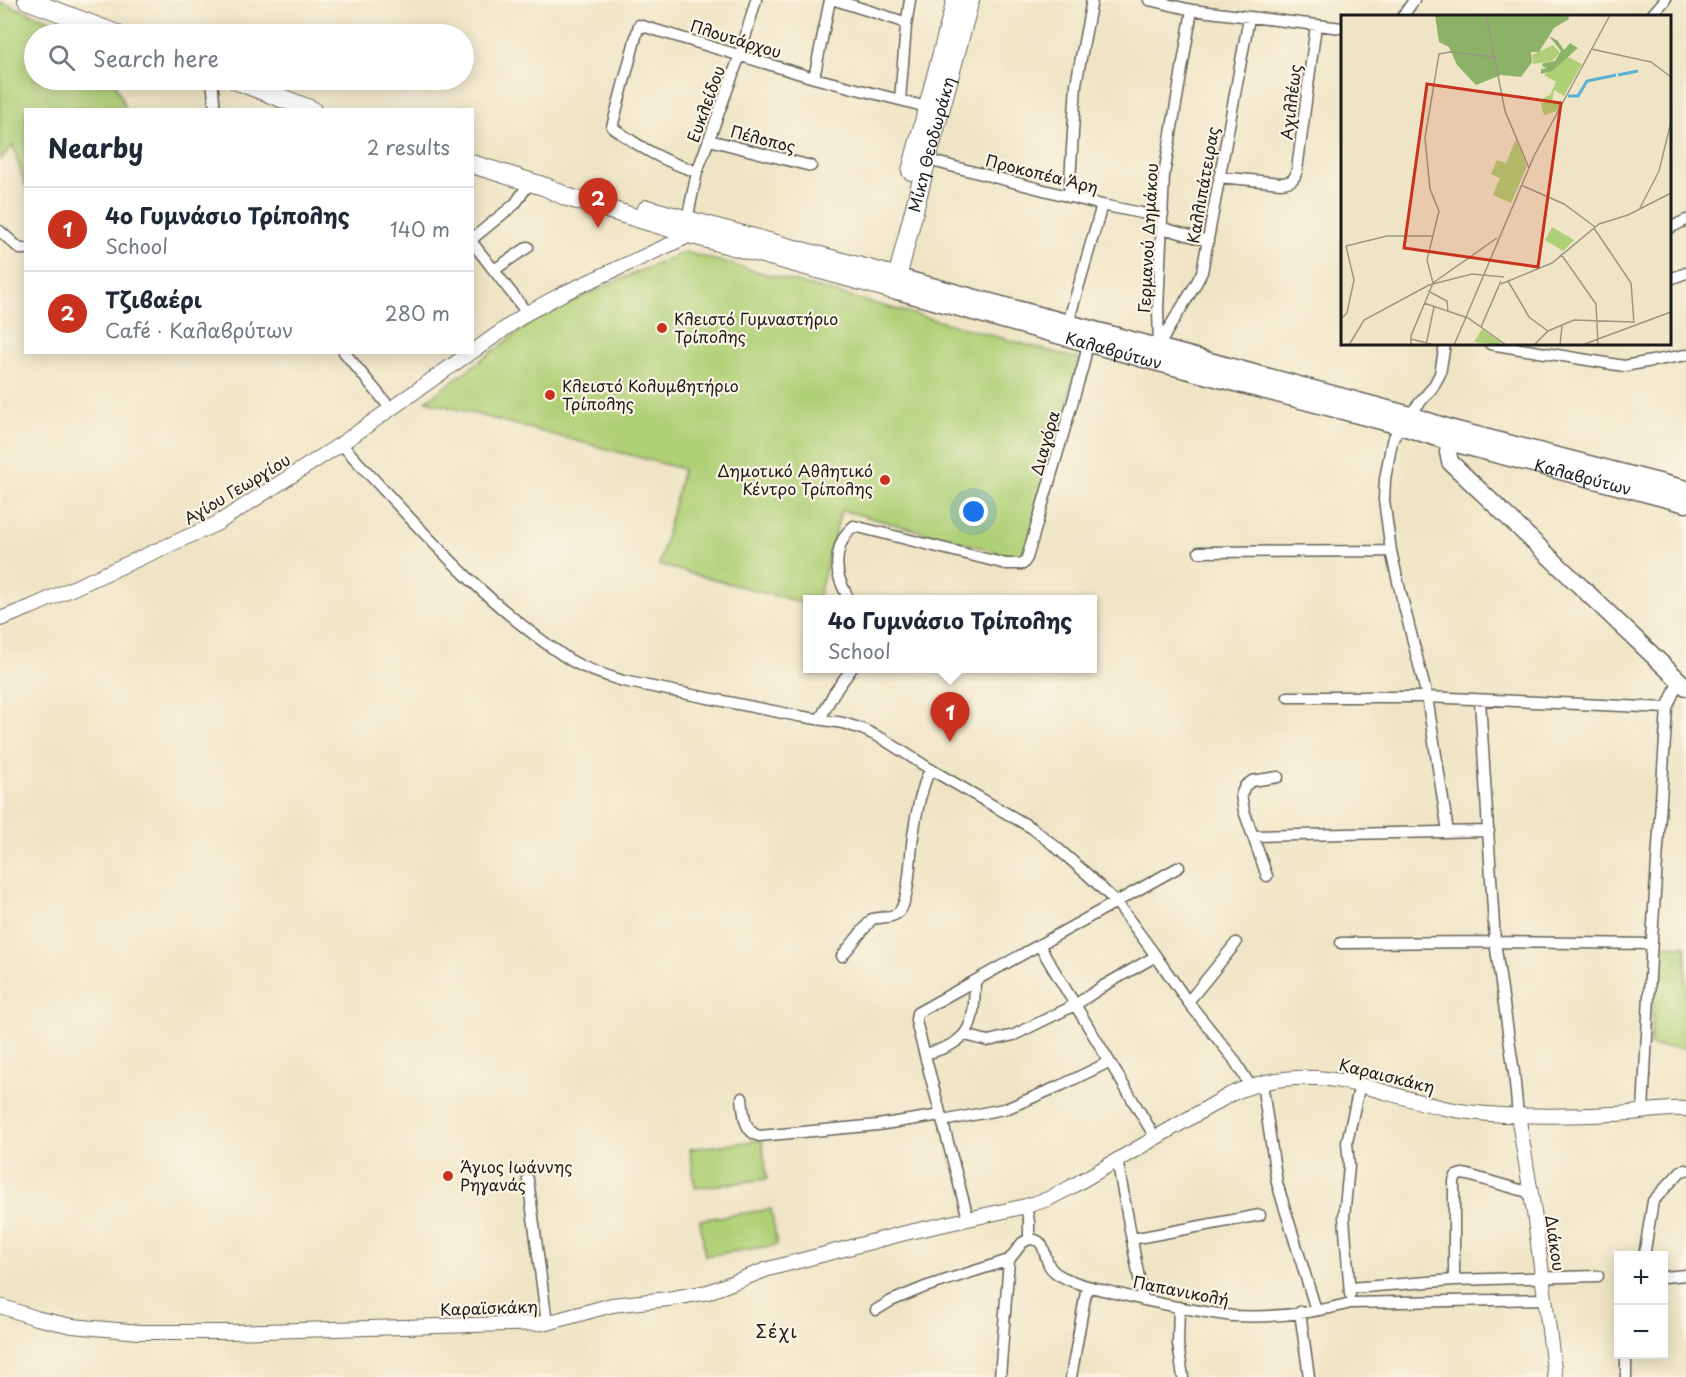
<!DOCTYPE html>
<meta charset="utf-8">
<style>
:root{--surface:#fff;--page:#f6f6f7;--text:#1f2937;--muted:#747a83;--line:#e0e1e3;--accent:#c8321e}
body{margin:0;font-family:"Playpen Sans",sans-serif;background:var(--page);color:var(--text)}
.controls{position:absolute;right:18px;bottom:18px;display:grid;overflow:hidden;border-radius:0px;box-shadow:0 3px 15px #0003}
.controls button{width:54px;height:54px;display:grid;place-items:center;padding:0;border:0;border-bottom:2px solid var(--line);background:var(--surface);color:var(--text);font:30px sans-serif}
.you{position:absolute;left:974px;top:512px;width:21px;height:21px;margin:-15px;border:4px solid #fff;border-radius:50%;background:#1a73e8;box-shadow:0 0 0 9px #1a73e833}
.badge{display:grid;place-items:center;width:39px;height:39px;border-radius:50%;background:var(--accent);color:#fff;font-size:20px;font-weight:700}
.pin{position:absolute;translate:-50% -50px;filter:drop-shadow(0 2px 3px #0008)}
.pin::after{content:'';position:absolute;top:32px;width:21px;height:18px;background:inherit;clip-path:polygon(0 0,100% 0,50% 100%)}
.popup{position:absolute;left:803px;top:595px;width:294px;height:78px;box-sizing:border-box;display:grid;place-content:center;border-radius:0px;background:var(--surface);filter:drop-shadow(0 2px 4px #0005);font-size:20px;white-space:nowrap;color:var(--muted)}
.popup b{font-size:22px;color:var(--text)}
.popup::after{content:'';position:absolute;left:50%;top:100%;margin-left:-12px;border:12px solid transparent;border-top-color:var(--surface)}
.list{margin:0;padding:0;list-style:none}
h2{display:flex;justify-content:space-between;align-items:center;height:78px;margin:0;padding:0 24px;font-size:26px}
h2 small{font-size:20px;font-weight:400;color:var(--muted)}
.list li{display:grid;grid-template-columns:39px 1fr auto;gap:18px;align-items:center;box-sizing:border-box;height:84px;padding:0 24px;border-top:2px solid var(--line)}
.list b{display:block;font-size:22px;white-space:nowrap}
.list p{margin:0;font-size:20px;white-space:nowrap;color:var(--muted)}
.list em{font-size:20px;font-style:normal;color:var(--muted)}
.icon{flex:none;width:33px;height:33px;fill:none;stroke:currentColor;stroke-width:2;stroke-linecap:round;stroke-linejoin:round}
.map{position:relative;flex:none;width:1686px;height:1377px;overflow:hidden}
.search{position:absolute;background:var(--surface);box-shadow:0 3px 15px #0003;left:24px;top:24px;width:450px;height:66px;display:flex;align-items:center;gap:15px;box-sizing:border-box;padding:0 21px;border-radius:33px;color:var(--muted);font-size:22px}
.panel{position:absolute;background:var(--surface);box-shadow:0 3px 15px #0003;left:24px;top:108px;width:450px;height:246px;border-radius:0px}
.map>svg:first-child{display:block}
.green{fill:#b0d077;stroke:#66764a;stroke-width:1.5}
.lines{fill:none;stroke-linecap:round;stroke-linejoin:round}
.minor-casing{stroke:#666258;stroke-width:13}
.tertiary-casing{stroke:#666258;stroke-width:16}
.secondary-casing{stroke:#666258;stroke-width:19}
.primary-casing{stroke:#666258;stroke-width:20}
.minor{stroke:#fff;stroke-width:10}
.tertiary{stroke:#fff;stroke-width:14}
.secondary{stroke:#fff;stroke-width:16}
.primary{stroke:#fff;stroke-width:18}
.poi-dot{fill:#c8321e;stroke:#fcf5e5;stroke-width:2}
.labels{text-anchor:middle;stroke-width:4.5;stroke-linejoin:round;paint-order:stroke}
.street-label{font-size:16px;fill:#1c1c1c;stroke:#fcf5e5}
.poi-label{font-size:16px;fill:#1c1c1c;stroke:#fcf5e5;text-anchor:start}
.neighbourhood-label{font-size:18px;letter-spacing:1.5px;fill:#1c1c1c;stroke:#fcf5e5}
.inset-river{fill:none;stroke:#58b0d5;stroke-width:3}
.inset-road{fill:none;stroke:#9b9582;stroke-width:1.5}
.view{fill:#c8321e;fill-opacity:0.15;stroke:#c8321e;stroke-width:3}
.inset-edge{fill:none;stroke:#1c1c1c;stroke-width:3}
</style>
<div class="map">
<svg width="1686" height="1377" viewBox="0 0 1686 1377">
<rect width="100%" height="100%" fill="#fcf5e5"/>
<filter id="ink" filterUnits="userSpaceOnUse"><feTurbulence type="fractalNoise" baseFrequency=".0167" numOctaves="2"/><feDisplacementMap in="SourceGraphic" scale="12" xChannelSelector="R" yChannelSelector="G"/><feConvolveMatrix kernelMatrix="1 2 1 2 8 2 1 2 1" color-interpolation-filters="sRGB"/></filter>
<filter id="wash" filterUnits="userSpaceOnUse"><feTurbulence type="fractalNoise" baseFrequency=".008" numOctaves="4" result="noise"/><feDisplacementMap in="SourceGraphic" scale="24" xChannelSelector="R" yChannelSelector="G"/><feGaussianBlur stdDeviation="1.35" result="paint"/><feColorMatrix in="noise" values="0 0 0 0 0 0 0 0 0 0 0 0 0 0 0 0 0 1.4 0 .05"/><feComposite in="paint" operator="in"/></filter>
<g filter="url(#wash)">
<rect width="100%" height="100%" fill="#efe5c6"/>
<path class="green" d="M 0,2 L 86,33 L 86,34 L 34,34 L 34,80 L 114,80 L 126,109 L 26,110 L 25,186 L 13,145 L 0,160 Z
M 685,252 L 1079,359 L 1024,559 L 841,510 L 818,599 L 808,600 L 807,604 L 659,565 L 683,469 L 426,401 L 531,323 L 595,290 Z
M 1657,945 L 1686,946 L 1686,1048 L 1650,1046 Z
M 762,1140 L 767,1179 L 695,1188 L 690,1149 Z
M 771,1209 L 777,1245 L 705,1256 L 700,1220 Z"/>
</g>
<g filter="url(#ink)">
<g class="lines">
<defs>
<path id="minor" d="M 835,0 L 901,21 L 906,26 L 900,100
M 1149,0 L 1192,10 L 1342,28
M 1403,16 L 1414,0
M 1651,16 L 1665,0
M 906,26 L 910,0
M 814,78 L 830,0
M 212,80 L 215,110
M 709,140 L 811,166
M 924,159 L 1102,205 L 1141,213 L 1163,214
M 697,172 C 662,160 642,149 612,127 L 639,25 L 814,78 L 927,107
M 1219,177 L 1281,183 C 1291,182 1295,180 1297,170 L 1316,25
M 1069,197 L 1076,84 L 1092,0
M 687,220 L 697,172 L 740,55 L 756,0
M 1163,228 L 1208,241
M 1670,228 L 1686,220
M 0,231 L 20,249 L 26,249
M 472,239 L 515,204 L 530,182
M 472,242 L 527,313
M 494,270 L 528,247
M 1670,279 L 1686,273
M 1068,323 L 1102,205
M 1445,344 L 1440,374 L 1433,387 L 1400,426 L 1392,441 L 1385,479 L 1384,500 L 1391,551 L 1399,586 L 1427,697 L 1448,832
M 1490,344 L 1624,366 L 1686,355
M 1160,345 C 1172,319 1190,298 1202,272 L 1249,18
M 344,352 L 391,409
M 1158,353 L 1159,348 L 1158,309 L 1164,175 L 1192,10
M 341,444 C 410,517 479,600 564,656 C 581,668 602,674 623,681 L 798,716 L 843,723 L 862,729 L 883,739 L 930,769 L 1032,828 L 1056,847 L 1088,875 L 1117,903 L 1153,952 L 1188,1002 L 1233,1058 L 1251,1087
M 1199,552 L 1391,551
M 849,600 C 845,591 839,581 838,572 C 835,555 841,536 854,526 L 1006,564 L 1023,564 L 1027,558 L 1083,366 L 1089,339
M 1288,697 L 1427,697 L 1667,708
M 1480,700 L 1495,942 L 1514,1073 L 1518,1115
M 820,719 L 834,693 L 852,668
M 1253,836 L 1489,831
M 1267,876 L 1244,811 L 1241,795 L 1245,786 L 1252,781 L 1278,777
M 1341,943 L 1495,942 L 1651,944
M 1039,945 L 1155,1137
M 842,956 L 872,919 C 880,917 893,918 899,912 C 910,900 910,854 913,836 C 916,812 921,790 930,769
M 1188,1002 L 1236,943
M 965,1035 L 988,1041 L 1014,1035 L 1075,1005 L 1105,985 L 1156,956
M 925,1054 C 972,1042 974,1026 975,981
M 1262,1083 L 1277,1183 L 1316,1310
M 742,1098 C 744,1113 743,1131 759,1136 L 878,1125 L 941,1115
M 1643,1111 L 1652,939 L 1667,708 L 1679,680
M 943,1121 L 1008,1108 L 1062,1085 L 1109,1062
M 1117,1159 L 1143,1300
M 528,1179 L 547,1323
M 1026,1206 L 1029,1222 L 1029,1239
M 968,1218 L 918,1029 L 916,1020 L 917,1013 L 1179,867
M 1029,1239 C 1046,1239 1043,1254 1049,1265 C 1052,1272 1060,1276 1067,1279 C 1082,1286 1099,1289 1115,1293 C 1154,1303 1194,1311 1233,1316 C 1272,1318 1314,1313 1351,1303 L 1546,1299
M 1132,1239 L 1260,1215
M 1644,1256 L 1653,1201 L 1681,1171 L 1686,1170
M 1664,1277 L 1686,1275
M 1454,1280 L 1454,1181 L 1456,1176 L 1462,1174 L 1468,1175 L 1531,1193
M 1350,1288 L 1454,1280 L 1598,1276
M 1350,1294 L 1344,1217 L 1349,1166 L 1347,1142 L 1360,1084
M 1179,1307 L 1178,1344 L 1183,1377
M 876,1310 L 891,1301 L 925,1287 L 1009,1260 L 1022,1243 L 1029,1239
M 1300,1312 L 1309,1377
M 1000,1377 L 1009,1260
M 1071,1377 L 1087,1286
M 1626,1377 L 1626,1354"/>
<path id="tertiary" d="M 472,352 L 527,313 L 564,293 L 695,233
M 0,619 L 31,607 L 216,524 L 341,444 L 471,352
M 1518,1115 L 1534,1212 L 1555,1377
M 0,1306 L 36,1318 L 72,1326 L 140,1332 L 232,1332 L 547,1323 L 612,1305 L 668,1299 L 708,1292 L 768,1269 L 905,1233 L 1026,1206 L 1048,1199 L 1071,1187 L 1231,1094 C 1312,1058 1366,1090 1444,1108 C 1463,1112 1484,1114 1503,1115 C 1539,1116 1577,1116 1613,1114 C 1638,1114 1661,1107 1686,1109"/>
<g id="secondary">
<path d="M 898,277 L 1410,415 L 1453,429 L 1686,489"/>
<path id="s1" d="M 894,290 L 1155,362 L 1400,426 L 1449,442 L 1686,504"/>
<path d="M 1452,432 L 1448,452 L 1450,462 L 1686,687"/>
</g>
<g id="primary">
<path d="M 27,0 L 117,34"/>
<path d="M 235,80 L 312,110"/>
<path id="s2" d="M 472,164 L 546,187 L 567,197 L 693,235 L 894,290 L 927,159 L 970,0"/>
<path d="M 911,171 L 956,0"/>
<path d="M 647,209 L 898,277"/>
</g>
</defs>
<use href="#minor" class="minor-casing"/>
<use href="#tertiary" class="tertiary-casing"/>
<use href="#secondary" class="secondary-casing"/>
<use href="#primary" class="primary-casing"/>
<use href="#minor" class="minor"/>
<use href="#tertiary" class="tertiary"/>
<use href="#secondary" class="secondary"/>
<use href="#primary" class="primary"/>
</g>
</g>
<g class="poi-dot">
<circle cx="662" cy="328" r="6"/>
<circle cx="550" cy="395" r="6"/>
<circle cx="885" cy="480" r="6"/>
<circle cx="448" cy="1176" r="6"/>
</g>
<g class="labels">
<g class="street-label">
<text transform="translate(736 39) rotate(17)" y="6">Πλουτάρχου</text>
<text transform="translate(1291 102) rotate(-83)" y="6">Αχιλλέως</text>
<text transform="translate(706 104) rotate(-70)" y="6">Ευκλείδου</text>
<text transform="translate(763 139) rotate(14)" y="6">Πέλοπος</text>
<text dy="6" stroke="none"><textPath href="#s2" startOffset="591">Μίκη Θεοδωράκη</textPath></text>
<text transform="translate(1042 174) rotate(14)" y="6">Προκοπέα Άρη</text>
<text transform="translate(1203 185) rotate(-80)" y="6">Καλλιπάτειρας</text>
<text transform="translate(1148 238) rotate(-87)" y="6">Γερμανού Δημάκου</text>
<text dy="6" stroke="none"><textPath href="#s1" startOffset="228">Καλαβρύτων</textPath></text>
<text transform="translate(1045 443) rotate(-74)" y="6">Διαγόρα</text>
<text dy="6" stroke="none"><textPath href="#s1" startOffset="714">Καλαβρύτων</textPath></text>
<text transform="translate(237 489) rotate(-31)" y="6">Αγίου Γεωργίου</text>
<text transform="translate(1387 1076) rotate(14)" y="6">Καραισκάκη</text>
<text transform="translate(1555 1243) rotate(82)" y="6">Διάκου</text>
<text transform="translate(1181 1291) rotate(11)" y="6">Παπανικολή</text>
<text transform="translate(489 1308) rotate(-2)" y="6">Καραϊσκάκη</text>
</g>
<g class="poi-label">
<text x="674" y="325">Κλειστό Γυμναστήριο<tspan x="674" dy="18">Τρίπολης</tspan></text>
<text x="562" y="392">Κλειστό Κολυμβητήριο<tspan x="562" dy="18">Τρίπολης</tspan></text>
<text x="873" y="477" text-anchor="end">Δημοτικό Αθλητικό<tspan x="873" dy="18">Κέντρο Τρίπολης</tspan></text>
<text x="460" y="1173">Άγιος Ιωάννης<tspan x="460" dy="18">Ρηγανάς</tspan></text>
</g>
<g class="neighbourhood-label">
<text x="777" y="1338">Σέχι</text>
</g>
</g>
<g transform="translate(1341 15)">
<rect width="330" height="330" fill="#efe5c6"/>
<path d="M 212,30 L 219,38 L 211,46 L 192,49 L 191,40 ZM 225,41 L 241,49 L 223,81 L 213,75 L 211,87 L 221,87 L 216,96 L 203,100 L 200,88 L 205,87 L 202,83 L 209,80 L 215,67 L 203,60 ZM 175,124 L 186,151 L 170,188 L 152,180 L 159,163 L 150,159 L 156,145 L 165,148 ZM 211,212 L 233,225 L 222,236 L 204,225 ZM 141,314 L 160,327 L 158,330 L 133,327 Z" fill="#b0d077"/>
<path d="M 94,0 L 227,0 L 228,4 L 213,13 L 198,37 L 190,37 L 191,47 L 180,62 L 160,60 L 135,70 L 116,50 L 108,32 L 98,27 ZM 208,21 L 217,26 L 223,35 L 229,28 L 237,33 L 211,56 L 200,59 L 200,54 L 206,53 L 201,51 L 202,48 L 214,46 L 220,36 Z" fill="#8cb268"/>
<path class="inset-river" d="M 277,60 L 297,56M 227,81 L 237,81 L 246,66 L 275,60"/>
<path class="inset-road" d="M 145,0 L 164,96 L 188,153M 250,34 L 310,47 L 330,62M 180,170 L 223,189 L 254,212M 299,193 L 318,156 L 330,107M 253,213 L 290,268 L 293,308M 5,231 L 46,221 L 91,221M 220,239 L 255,289 L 257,330M 167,266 L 188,302 L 207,316M 92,268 L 86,245 L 98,196 L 89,174 L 84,123 L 98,39 L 109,37 L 153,42M 160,269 L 211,248 L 258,209 L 287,200 L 330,178M 87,276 L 106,286 L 107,296M 83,288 L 127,303 L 140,312 L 160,266M 125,302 L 193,141 L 269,0M 0,304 L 6,298 L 13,265 L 5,231M 140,312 L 165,330M 70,324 L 94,330M 8,330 L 23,305 L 88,270 L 131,259 L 163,262M 70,330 L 70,321 L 92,268 L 156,223M 85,330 L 93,292M 113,330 L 126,300M 193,330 L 207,316 L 233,305 L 293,307M 219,330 L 221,311M 241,330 L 330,297"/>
<path class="view" d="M 86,69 L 220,88 L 197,252 L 63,233 Z"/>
<rect width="330" height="330" class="inset-edge"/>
</g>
</svg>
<div class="controls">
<button>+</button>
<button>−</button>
</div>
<div class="you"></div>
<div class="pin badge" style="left:950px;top:742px">1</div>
<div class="popup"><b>4ο Γυμνάσιο Τρίπολης</b>School</div>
<div class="pin badge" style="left:598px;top:228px">2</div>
<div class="search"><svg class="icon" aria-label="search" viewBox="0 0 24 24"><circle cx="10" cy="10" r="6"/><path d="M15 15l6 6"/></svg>Search here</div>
<section class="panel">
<h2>Nearby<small>2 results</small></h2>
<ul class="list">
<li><span class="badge">1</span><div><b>4ο Γυμνάσιο Τρίπολης</b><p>School</p></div><em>140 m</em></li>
<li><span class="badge">2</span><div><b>Τζιβαέρι</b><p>Café · Καλαβρύτων</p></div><em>280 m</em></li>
</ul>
</section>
</div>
